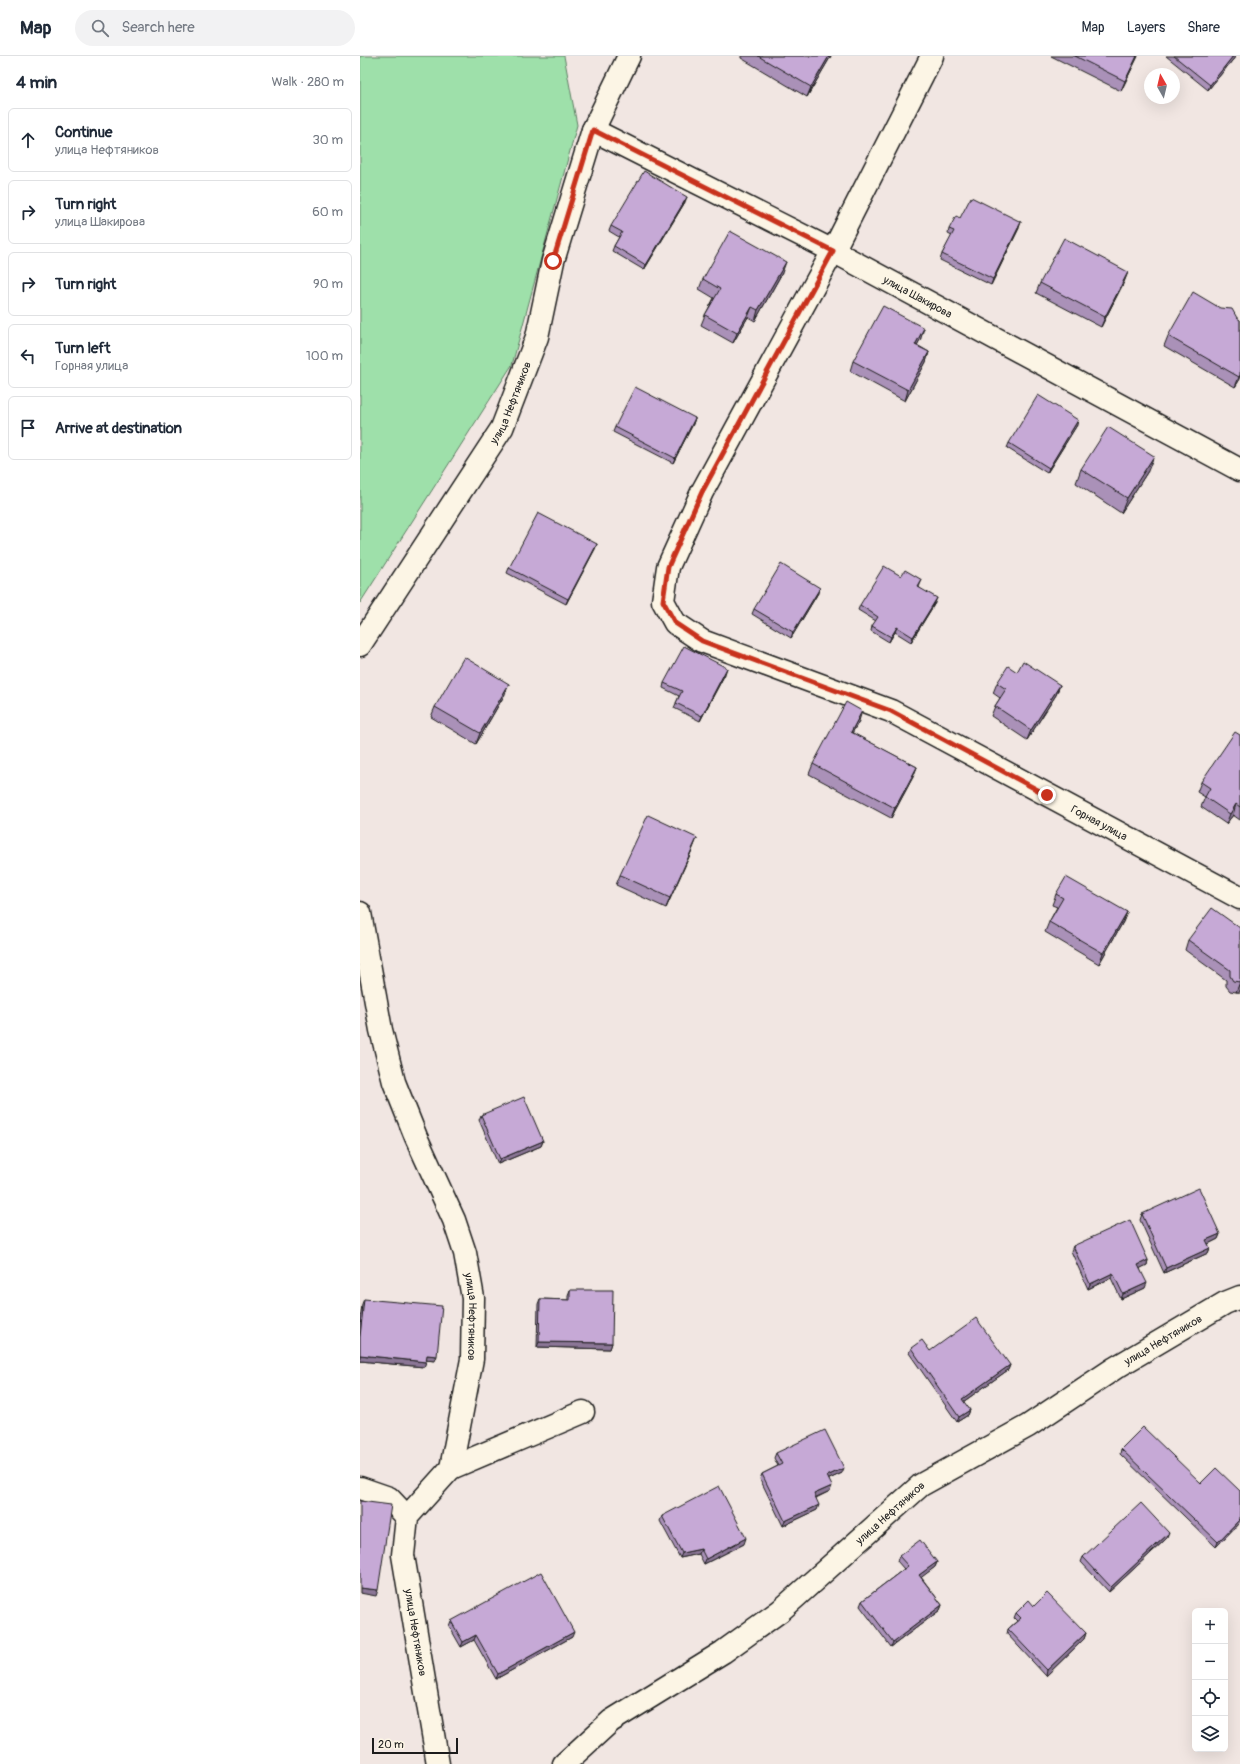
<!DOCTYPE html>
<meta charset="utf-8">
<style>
:root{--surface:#fff;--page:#f2f2f3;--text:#1f2937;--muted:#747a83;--line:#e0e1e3}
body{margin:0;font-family:Pangolin,sans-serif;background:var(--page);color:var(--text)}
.controls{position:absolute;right:12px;bottom:12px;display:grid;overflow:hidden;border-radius:6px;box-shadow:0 4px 16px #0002}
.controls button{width:36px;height:36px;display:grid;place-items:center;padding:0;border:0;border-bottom:1px solid var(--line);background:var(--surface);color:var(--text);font:20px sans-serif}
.compass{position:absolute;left:784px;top:12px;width:36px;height:36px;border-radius:50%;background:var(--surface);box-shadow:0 4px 16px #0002;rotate:352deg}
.scale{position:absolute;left:12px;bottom:10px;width:86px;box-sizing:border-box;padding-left:4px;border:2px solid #1c1c1c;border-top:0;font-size:11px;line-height:14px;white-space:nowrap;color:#1c1c1c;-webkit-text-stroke:3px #fcf5e5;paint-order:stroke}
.stop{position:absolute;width:12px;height:12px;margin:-9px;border:3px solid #c8321e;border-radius:50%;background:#fff}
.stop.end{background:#c8321e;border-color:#fff;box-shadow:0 1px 4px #0008}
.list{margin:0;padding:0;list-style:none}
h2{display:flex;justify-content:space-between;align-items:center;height:52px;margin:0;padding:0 16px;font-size:17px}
h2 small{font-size:13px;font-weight:400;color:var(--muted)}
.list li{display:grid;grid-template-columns:26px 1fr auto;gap:12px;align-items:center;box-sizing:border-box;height:64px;margin:0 8px 8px;padding:0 8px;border:1px solid var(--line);border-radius:6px}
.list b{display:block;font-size:15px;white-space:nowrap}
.list p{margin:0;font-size:13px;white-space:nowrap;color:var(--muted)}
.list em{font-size:13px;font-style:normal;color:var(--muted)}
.icon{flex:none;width:22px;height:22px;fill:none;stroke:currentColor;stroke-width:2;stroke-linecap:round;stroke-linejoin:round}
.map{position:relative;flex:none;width:880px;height:1708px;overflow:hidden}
header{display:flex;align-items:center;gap:24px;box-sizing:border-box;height:56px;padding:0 20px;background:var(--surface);border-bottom:1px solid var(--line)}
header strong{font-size:19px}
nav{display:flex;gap:22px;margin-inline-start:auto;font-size:14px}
.search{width:280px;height:36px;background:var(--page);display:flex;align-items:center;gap:10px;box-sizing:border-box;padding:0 14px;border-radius:22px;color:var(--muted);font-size:15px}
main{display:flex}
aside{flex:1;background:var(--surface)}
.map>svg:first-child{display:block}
.green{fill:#9ee0aa;stroke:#5d7e63}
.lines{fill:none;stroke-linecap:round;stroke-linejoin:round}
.minor-casing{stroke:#1c1c1c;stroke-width:25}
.minor{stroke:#fcf5e5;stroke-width:22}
.wall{fill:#aa91b8;stroke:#1c1c1c}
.shaded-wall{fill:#8b7696;stroke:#1c1c1c}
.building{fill:#c6a9d6;stroke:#1c1c1c}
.route{stroke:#c8321e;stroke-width:5}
.labels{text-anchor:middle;stroke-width:3;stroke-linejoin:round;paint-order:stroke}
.street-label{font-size:11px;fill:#1c1c1c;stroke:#fcf5e5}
</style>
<header>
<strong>Map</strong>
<div class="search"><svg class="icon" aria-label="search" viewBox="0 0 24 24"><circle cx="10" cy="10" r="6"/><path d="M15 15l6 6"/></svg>Search here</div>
<nav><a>Map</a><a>Layers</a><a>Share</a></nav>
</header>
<main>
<aside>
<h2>4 min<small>Walk · 280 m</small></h2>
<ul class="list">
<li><svg class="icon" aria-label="ahead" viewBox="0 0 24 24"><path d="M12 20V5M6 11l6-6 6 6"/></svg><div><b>Continue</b><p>улица Нефтяников</p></div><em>30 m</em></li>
<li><svg class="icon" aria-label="right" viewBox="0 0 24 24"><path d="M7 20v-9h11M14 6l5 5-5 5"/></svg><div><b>Turn right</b><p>улица Шакирова</p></div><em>60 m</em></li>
<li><svg class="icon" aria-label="right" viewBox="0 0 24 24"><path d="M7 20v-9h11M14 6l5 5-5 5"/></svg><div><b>Turn right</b></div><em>90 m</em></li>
<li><svg class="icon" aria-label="left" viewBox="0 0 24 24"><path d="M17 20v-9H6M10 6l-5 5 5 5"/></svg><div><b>Turn left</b><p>Горная улица</p></div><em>100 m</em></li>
<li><svg class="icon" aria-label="arrive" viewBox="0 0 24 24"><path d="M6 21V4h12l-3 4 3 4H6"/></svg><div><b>Arrive at destination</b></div></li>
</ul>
</aside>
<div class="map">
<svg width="880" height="1708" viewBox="0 0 880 1708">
<rect width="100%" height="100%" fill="#f1e6e2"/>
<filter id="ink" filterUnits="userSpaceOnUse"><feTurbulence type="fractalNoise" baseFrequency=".025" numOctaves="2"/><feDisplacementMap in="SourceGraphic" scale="8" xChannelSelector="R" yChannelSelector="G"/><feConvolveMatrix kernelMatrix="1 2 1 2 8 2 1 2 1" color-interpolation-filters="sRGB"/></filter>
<g filter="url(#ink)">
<path class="green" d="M 0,0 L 204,0 L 217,69 L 152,309 L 0,547 Z"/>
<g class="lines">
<defs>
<g id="minor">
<path id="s1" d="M 572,0 L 473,195 L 342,436 L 308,511 L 303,545 L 315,567 L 342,585 L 531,655 L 880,842"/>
<path id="s2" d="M 233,74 L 473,195 L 880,414"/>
<path id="s3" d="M 0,589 L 142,372 L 177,281 L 193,205 L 233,74 L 269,0"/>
<path id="s4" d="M 0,857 L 21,974 L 34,1026 L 56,1081 L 94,1164 L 105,1197 L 113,1242 L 112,1303 L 91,1412 L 47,1461 L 43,1499 L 78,1708"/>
<path d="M 91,1412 L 223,1356"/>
<path d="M 0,1432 L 29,1442 L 47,1461"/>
<path id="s5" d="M 204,1708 L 251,1665 L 363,1596 L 420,1555 L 561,1429 L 668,1370 L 755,1312 L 865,1247 L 880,1241"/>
</g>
</defs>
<use href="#minor" class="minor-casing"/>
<use href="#minor" class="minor"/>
</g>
<path class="wall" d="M 381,0 L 471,0 L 447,41 L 381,2 Z
M 691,0 L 778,0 L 761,35 Z
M 806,0 L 876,0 L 848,34 Z
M 325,146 L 284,214 L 252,195 L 254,190 L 259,181 L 249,175 L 251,170 Z
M 600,162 L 659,172 L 631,229 L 580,204 L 582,198 L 592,180 L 588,178 L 589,173 Z
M 768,216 L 764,226 L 741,271 L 676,237 L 680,227 Z
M 422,217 L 395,265 L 388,261 L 373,287 L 341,269 L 345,259 L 354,242 L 339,233 L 343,223 Z
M 877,262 L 880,264 L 880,323 L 875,331 L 804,290 L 808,280 Z
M 561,282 L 557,289 L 569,296 L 566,306 L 545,345 L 490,315 L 493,305 Z
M 335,362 L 333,368 L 313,407 L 253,376 L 255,371 Z
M 717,369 L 687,417 L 647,392 L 649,387 Z
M 721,413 L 788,415 L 761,457 L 716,427 Z
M 237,488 L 235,493 L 206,548 L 147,517 L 149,512 Z
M 541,520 L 562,524 L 559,531 L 575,547 L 551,586 L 535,576 L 529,586 L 511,575 L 512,570 L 516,565 L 498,554 L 500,549 Z
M 458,537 L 431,582 L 392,558 L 394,553 Z
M 657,616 L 700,629 L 696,639 L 667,684 L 631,660 L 635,650 L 640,642 L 633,637 L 637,627 Z
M 365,618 L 340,665 L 314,652 L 319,640 L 303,632 L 304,627 Z
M 145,638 L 116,688 L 71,661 L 75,651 Z
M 499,665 L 492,677 L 557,711 L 553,721 L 531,762 L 449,718 L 453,708 Z
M 880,679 L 880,764 L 873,759 L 866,768 L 841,751 L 845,741 L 837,736 L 841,726 Z
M 337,782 L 333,792 L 306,852 L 256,829 L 260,819 Z
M 696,838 L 767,856 L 763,866 L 739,908 L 685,876 L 689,866 L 697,851 L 692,849 Z
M 880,872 L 880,936 L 876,936 L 870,935 L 866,930 L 866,924 L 825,894 L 828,884 Z
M 121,1059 L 183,1085 L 181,1090 L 138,1108 L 119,1064 Z
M 782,1158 L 860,1178 L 858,1183 L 848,1188 L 850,1192 L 848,1197 L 804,1217 L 780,1164 Z
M 713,1190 L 788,1204 L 787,1209 L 780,1212 L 785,1232 L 761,1243 L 751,1222 L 728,1233 L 711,1195 Z
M 210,1234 L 252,1287 L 250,1293 L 177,1291 L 178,1248 L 180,1243 L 208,1244 L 208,1239 Z
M 4,1243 L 75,1305 L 66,1304 L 64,1311 L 0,1305 L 0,1266 L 2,1248 Z
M 551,1292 L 570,1295 L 650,1309 L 648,1314 L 603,1346 L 610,1354 L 608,1359 L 597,1366 L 549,1297 Z
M 761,1393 L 841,1427 L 880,1435 L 880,1466 L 856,1491 L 760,1398 Z
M 416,1397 L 482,1417 L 469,1423 L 470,1435 L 456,1442 L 457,1454 L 423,1470 L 400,1423 L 402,1418 L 418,1410 L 414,1402 Z
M 302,1460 L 384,1488 L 344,1508 L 339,1498 L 320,1502 L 300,1465 Z
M 807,1482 L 749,1536 L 721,1506 L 723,1501 Z
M 539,1500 L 577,1506 L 575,1511 L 561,1521 L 582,1549 L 580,1554 L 531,1591 L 500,1550 L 502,1545 L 544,1513 L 537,1505 Z
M 674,1550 L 726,1577 L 724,1583 L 686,1620 L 647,1578 L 648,1573 L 657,1565 L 654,1562 L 656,1557 Z
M 91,1565 L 212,1581 L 136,1623 L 114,1584 L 101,1591 L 89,1570 Z"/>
<path class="shaded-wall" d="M 469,0 L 471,0 L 447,41 L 451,31 Z
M 777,0 L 778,0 L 761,35 L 765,25 Z
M 873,0 L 876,0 L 848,34 L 850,29 Z
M 327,141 L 325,146 L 284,214 L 286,209 Z
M 661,166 L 659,172 L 631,229 L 633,223 Z
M 426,206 L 422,217 L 395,265 L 398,254 Z
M 768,216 L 764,226 L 741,271 L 745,261 Z
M 392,251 L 388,261 L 373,287 L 377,277 Z
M 564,272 L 561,282 L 552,299 L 555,289 Z
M 569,296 L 566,306 L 545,345 L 548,334 Z
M 880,319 L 880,323 L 875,331 L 879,321 Z
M 335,362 L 333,368 L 313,407 L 315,402 Z
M 718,364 L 717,369 L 687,417 L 689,412 Z
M 794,400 L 788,415 L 761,457 L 767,442 Z
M 237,488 L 235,493 L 206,548 L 208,543 Z
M 460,532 L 458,537 L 431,582 L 433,576 Z
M 577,542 L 575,547 L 551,586 L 553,581 Z
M 537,571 L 535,576 L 529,586 L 531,581 Z
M 367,612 L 365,618 L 340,665 L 342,660 Z
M 149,628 L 145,638 L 116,688 L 120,677 Z
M 700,629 L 696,639 L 667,684 L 671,674 Z
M 502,655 L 499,665 L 487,686 L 491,676 Z
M 557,711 L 553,721 L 531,762 L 535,752 Z
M 876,748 L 873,759 L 866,768 L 870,758 Z
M 337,782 L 333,792 L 306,852 L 310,842 Z
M 767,856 L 763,866 L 739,908 L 743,897 Z
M 880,926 L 880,936 L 876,936 Z
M 183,1085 L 181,1090 L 138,1108 L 140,1103 Z
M 860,1178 L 858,1183 L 844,1190 L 846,1184 Z
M 850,1192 L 848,1197 L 804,1217 L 806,1212 Z
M 788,1204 L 787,1209 L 777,1214 L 778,1209 Z
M 753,1217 L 751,1222 L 728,1233 L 730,1228 Z
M 787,1227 L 785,1232 L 761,1243 L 763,1238 Z
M 179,1286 L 252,1287 L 250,1293 L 177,1291 Z
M 0,1299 L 66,1306 L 64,1311 L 0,1305 Z
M 67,1299 L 77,1300 L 75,1305 L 65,1304 Z
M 650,1309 L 648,1314 L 600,1348 L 602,1343 Z
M 610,1354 L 608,1359 L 597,1366 L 599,1361 Z
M 484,1412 L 482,1417 L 465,1425 L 467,1420 Z
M 472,1430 L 470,1435 L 452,1443 L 454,1438 Z
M 459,1449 L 457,1454 L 423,1470 L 425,1465 Z
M 880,1463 L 880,1466 L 856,1491 L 858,1486 Z
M 809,1477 L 807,1482 L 749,1536 L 751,1531 Z
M 386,1482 L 384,1488 L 344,1508 L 346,1503 Z
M 341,1493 L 339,1498 L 320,1502 L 322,1497 Z
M 577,1506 L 575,1511 L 558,1524 L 559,1519 Z
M 0,1532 L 18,1534 L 16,1540 L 0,1537 Z
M 582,1549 L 580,1554 L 531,1591 L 533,1586 Z
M 214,1576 L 212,1581 L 136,1623 L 138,1618 Z
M 726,1577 L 724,1583 L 686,1620 L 687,1614 Z
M 116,1579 L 114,1584 L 101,1591 L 103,1586 Z"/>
<path class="building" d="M 398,0 L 469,0 L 451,31 Z
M 715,0 L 777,0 L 765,25 Z
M 814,0 L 873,0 L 850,29 Z
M 284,115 L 327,141 L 286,209 L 254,190 L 262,176 L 251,170 Z
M 611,141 L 661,166 L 633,223 L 582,198 L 594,175 L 589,173 L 596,160 L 600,162 Z
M 370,175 L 426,206 L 398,254 L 392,251 L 377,277 L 345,259 L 360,233 L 343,223 Z
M 704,182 L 768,216 L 745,261 L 680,227 Z
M 833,236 L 860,252 L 872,253 L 877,262 L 880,264 L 880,319 L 879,321 L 808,280 Z
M 523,250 L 564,272 L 555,289 L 569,296 L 548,334 L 493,305 Z
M 275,331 L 335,362 L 315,402 L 255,371 Z
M 678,339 L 718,364 L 689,412 L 649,387 Z
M 748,371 L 794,400 L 767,442 L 721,413 Z
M 178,457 L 237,488 L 208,543 L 149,512 Z
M 421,508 L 460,532 L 433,576 L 394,553 Z
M 524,510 L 541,520 L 545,514 L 562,524 L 558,531 L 577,542 L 553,581 L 537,571 L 531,581 L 512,570 L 518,561 L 500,549 Z
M 324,590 L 367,612 L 342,660 L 316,647 L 322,635 L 304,627 Z
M 104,601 L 149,628 L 120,677 L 75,651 Z
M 663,605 L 700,629 L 671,674 L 635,650 L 646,633 L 637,627 L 648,610 L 657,616 Z
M 486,646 L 502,655 L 491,676 L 557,711 L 535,752 L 453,708 Z
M 875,676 L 880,679 L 880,751 L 876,748 L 870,758 L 845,741 L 850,732 L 841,726 Z
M 288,759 L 337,782 L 310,842 L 260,819 Z
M 706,821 L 767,856 L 743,897 L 689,866 L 703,842 L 696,838 Z
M 852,852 L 880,872 L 880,926 L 873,925 L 870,920 L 870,914 L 828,884 Z
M 164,1041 L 183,1085 L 140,1103 L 121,1059 Z
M 839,1132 L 860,1178 L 846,1184 L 850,1192 L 806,1212 L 782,1158 Z
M 770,1164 L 788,1204 L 778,1209 L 787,1227 L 763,1238 L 753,1217 L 730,1228 L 713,1190 Z
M 210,1234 L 253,1234 L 252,1287 L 179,1286 L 180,1243 L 210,1244 Z
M 4,1243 L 82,1250 L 77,1300 L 67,1299 L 66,1306 L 0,1299 L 0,1281 Z
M 616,1262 L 650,1309 L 602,1343 L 610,1354 L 599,1361 L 551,1292 L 562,1284 L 570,1295 Z
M 783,1371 L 841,1427 L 856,1412 L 880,1435 L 880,1463 L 858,1486 L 761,1393 Z
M 465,1374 L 484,1412 L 467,1420 L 472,1430 L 454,1438 L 459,1449 L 425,1465 L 402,1418 L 422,1408 L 416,1397 Z
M 359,1430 L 386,1482 L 346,1503 L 341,1493 L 322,1497 L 302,1460 Z
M 0,1445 L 31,1449 L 18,1534 L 0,1532 Z
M 781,1447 L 809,1477 L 751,1531 L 723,1501 Z
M 560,1484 L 577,1506 L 559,1519 L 582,1549 L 533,1586 L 502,1545 L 548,1510 L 539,1500 Z
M 181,1516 L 214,1576 L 138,1618 L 116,1579 L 103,1586 L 91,1565 Z
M 687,1537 L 726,1577 L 687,1614 L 648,1573 L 661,1562 L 656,1557 L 669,1544 L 674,1550 Z"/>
</g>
<g class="lines" filter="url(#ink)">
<path class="route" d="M 193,205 L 233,74 L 473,195 L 342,436 L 308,511 L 303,545 L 315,567 L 342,585 L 531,655 L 687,739"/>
</g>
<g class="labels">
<g class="street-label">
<text dy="4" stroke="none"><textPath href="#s2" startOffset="365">улица Шакирова</textPath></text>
<text dy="4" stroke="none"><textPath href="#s3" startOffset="286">улица Нефтяников</textPath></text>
<text dy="4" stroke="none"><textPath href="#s1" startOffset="1105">Горная улица</textPath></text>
<text dy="4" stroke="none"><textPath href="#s4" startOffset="422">улица Нефтяников</textPath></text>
<text dy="4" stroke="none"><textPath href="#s5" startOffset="737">улица Нефтяников</textPath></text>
<text dy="4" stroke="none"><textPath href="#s5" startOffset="413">улица Нефтяников</textPath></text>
<text dy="4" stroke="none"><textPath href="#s4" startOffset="758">улица Нефтяников</textPath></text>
</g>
</g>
</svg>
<div class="controls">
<button>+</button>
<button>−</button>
<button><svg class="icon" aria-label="locate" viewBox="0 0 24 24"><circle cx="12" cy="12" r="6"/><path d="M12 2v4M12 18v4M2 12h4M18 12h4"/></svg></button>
<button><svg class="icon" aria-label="layers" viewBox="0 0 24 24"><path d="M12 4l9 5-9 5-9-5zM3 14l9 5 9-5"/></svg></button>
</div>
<svg class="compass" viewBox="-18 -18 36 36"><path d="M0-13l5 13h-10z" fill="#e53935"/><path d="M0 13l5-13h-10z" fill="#747a83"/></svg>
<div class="scale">20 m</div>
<div class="stop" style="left:193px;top:205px"></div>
<div class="stop end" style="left:687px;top:739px"></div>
</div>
</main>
